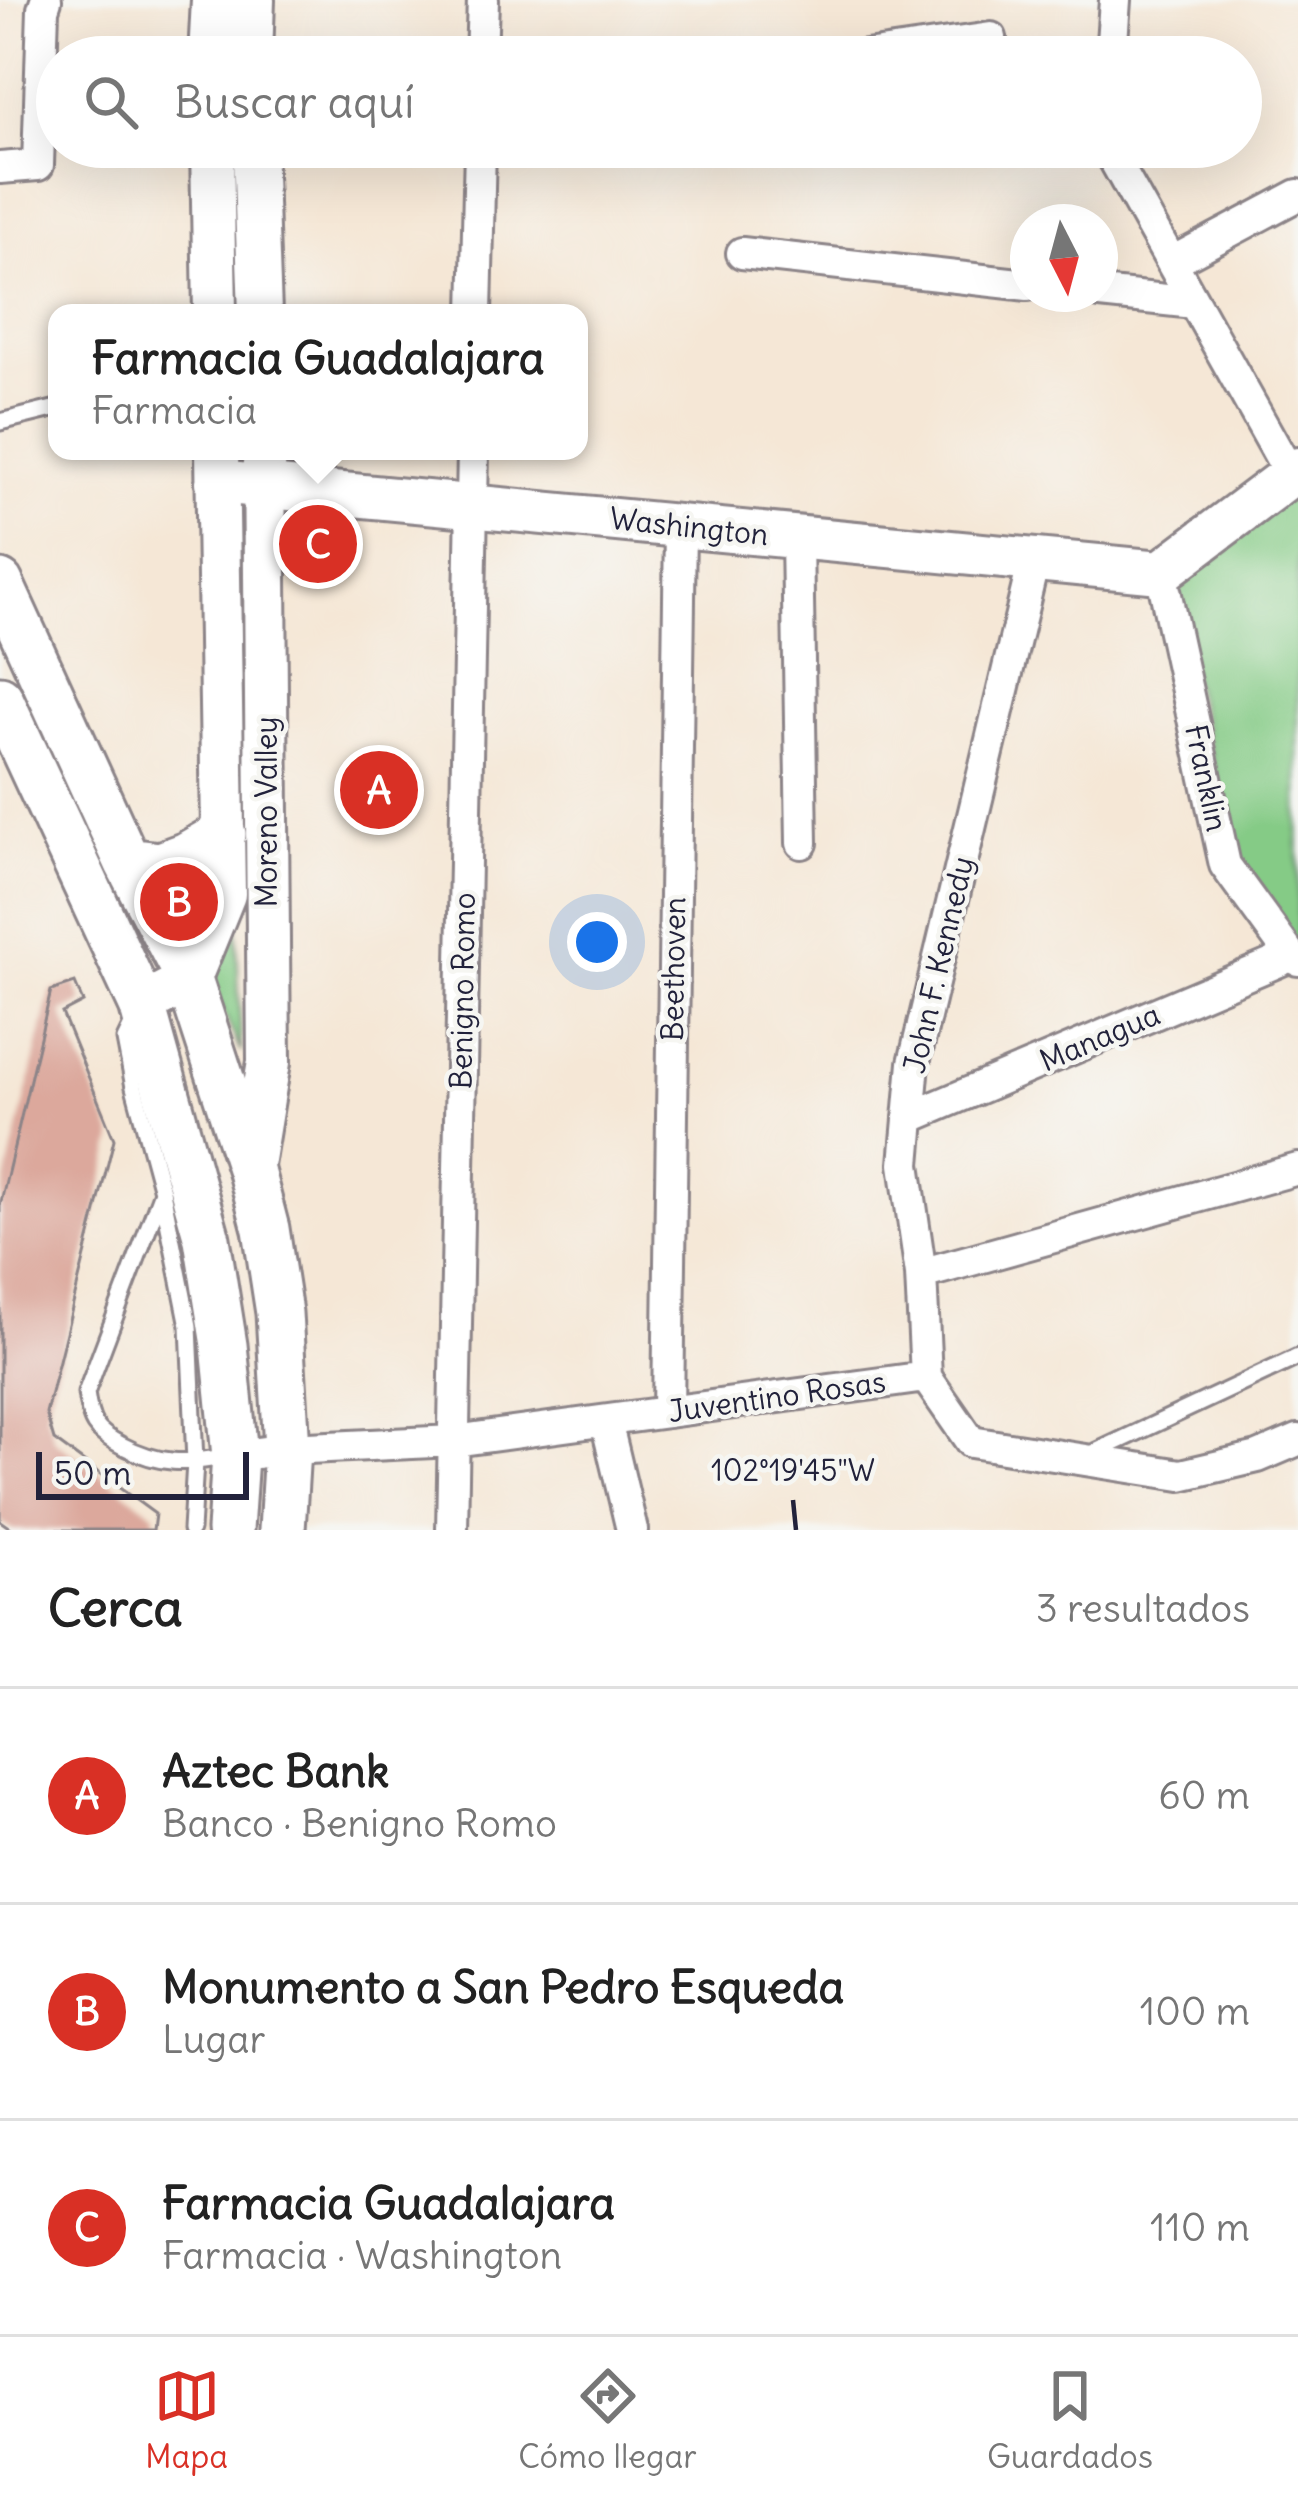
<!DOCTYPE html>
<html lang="es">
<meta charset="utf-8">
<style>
:root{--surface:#fff;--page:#f6f6f6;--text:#222;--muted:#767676;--line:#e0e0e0;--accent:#d93025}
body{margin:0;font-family:Delius,sans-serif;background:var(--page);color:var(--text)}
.compass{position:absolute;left:1010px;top:204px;width:108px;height:108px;border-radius:50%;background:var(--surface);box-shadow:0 12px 48px #0002;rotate:174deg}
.scale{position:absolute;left:36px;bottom:30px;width:213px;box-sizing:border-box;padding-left:12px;border:6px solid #22223b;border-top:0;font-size:33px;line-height:42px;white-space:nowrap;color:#22223b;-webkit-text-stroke:9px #f6f6f2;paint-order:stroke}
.you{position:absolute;left:597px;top:942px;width:42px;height:42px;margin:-30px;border:9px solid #fff;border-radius:50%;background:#1a73e8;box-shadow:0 0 0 18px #1a73e833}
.badge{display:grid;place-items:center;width:78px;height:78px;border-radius:50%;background:var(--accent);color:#fff;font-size:39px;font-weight:700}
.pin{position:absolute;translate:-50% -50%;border:6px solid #fff;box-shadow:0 3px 12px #0006}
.popup{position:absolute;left:48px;top:304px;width:540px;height:156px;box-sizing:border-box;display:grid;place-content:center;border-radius:24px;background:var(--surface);filter:drop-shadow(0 3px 9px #0005);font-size:39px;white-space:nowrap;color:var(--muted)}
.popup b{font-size:45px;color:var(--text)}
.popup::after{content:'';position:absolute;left:50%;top:100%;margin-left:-24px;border:24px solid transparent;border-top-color:var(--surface)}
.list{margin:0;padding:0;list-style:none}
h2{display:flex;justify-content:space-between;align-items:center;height:156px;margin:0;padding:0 48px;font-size:51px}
h2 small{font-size:39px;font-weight:400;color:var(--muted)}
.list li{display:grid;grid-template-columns:78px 1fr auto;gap:36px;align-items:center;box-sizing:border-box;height:216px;padding:0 48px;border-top:3px solid var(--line)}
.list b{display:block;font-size:45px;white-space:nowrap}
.list p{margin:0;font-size:39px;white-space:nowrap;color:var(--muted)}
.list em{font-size:39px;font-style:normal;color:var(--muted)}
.icon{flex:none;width:66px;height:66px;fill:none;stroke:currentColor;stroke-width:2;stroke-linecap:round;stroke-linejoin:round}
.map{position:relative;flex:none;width:1298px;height:1530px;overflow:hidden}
.search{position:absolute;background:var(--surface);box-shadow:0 12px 48px #0002;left:36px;right:36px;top:36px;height:132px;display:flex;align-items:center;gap:30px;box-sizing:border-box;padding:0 42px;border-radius:66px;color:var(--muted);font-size:45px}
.sheet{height:804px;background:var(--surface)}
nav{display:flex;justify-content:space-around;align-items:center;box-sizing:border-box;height:168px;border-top:3px solid var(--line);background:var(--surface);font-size:33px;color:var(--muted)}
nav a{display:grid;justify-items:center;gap:6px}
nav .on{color:var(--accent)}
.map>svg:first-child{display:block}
.green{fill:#85cb86;stroke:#547660;stroke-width:3}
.building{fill:#dca89c}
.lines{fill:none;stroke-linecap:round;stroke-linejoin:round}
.lane-casing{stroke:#8c8488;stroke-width:21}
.street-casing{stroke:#8c8488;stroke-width:36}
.secondary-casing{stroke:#8c8488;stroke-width:48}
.primary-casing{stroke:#8c8488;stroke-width:51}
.lane{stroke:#fff;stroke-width:15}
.street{stroke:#fff;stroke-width:30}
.secondary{stroke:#fff;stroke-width:42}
.primary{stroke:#fff;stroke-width:45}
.ticks{fill:none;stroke:#22223b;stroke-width:4.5}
.labels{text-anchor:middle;stroke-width:9;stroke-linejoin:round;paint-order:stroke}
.street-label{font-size:30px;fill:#22223b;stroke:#f6f6f2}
.ticks-label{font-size:30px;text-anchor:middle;fill:#22223b;stroke:#f6f6f2;stroke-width:9;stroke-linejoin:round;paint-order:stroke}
</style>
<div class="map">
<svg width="1298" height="1530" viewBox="0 0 1298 1530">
<rect width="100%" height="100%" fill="#f6f6f2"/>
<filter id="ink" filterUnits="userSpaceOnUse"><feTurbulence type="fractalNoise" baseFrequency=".00833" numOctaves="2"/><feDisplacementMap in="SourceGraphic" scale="24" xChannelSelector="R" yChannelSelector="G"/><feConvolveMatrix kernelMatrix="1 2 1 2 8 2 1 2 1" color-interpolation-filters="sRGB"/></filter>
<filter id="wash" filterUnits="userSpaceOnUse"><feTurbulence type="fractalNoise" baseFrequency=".004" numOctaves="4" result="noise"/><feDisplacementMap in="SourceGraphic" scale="48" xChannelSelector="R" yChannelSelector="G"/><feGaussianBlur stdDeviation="2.7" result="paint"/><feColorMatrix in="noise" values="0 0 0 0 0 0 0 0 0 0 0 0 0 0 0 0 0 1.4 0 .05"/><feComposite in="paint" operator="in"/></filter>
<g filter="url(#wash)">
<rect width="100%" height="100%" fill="#f5e7d6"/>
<path class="green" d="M 1298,482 L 1298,950 L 1237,863 L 1167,576 Z
M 236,915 L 241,1052 L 203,966 Z"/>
<g id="blocks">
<path class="building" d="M 75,983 L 83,1002 L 62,1013 L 114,1139 L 46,1413 L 54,1440 L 155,1514 L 153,1530 L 13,1530 L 0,1521 L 0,1206 L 51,991 Z"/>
</g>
</g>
<g filter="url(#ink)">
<use href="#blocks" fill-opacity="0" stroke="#8c8488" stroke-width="3"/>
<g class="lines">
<defs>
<path id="lane" d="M 0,422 L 57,408
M 135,1019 L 125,1040 L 134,1087 L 162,1191 L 189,1326 L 195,1462 L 191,1530
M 161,1194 L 86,1393 C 90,1422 94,1431 121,1445 C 163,1467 185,1463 232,1456
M 1089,1455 L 1298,1357"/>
<path id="street" d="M 481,57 L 483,0
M 859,57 L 991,38
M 1111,57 L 1115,0
M 1107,147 L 1290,474
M 0,168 L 38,165 L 43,9 L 46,0
M 742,253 L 1028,285
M 1172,262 L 1298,195
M 1100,293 L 1194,303
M 476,313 L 480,147
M 797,538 L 802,843
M 1161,572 L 1225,865 L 1291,956 L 1298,960
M 909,1118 L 1291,956
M 921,1274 L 1298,1169
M 926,1377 L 921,1274 L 905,1164 L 914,1063 L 1034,560
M 926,1377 L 971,1442 L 1181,1475 L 1258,1457 L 1298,1440
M 668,1412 L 680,526
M 606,1421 L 632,1530
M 235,1456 L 287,1449 L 454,1441 L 926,1377
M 452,1530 L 473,451"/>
<path id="secondary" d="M 210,57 L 213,0
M 251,57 L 253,0
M 212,147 L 215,313
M 254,147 L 260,313
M 217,482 L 1161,572 L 1298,469
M 142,1005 L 189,980 L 224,894 L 217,451
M 251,1171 L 269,1062 L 264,451"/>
<path id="primary" d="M 0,583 L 127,861 L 189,980 L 251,1171 L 266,1229 L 279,1313 L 287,1449 L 282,1530
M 0,699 L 142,1005 L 207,1239 L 224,1345 L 235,1456 L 230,1530
M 127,861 L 160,865 L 187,855 L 223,834"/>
</defs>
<use href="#lane" class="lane-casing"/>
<use href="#street" class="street-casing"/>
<use href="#secondary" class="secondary-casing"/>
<use href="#primary" class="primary-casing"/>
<use href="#lane" class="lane"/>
<use href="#street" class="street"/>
<use href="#secondary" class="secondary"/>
<use href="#primary" class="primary"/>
</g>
</g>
<path class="ticks" d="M 793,1500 L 796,1530"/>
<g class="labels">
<g class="street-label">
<text transform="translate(689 527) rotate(6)" y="10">Washington</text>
<text transform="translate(1206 778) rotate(78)" y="10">Franklin</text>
<text transform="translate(267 812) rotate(-90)" y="10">Moreno Valley</text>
<text transform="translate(939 965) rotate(-77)" y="10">John F. Kennedy</text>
<text transform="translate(674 969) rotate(-89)" y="10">Beethoven</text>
<text transform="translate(463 991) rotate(-89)" y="10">Benigno Romo</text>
<text transform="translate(1100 1038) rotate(-23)" y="10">Managua</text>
<text transform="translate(777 1397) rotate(-8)" y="10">Juventino Rosas</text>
</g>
</g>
<g class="ticks-label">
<text x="793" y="1481">102°19'45"W</text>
</g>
</svg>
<svg class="compass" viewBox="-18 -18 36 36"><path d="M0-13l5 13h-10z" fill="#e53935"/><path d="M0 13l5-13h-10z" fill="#767676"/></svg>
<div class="scale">50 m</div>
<div class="you"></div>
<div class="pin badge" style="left:379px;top:790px">A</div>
<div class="pin badge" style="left:179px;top:902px">B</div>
<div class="pin badge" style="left:318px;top:544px">C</div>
<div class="popup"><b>Farmacia Guadalajara</b>Farmacia</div>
<div class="search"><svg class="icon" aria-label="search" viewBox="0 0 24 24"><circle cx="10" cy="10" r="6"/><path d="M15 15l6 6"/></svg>Buscar aquí</div>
</div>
<section class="sheet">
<h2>Cerca<small>3 resultados</small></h2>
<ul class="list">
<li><span class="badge">A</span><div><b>Aztec Bank</b><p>Banco · Benigno Romo</p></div><em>60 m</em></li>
<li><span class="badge">B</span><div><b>Monumento a San Pedro Esqueda</b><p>Lugar</p></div><em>100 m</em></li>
<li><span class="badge">C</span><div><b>Farmacia Guadalajara</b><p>Farmacia · Washington</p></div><em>110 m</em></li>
</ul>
</section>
<nav>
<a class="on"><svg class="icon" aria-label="map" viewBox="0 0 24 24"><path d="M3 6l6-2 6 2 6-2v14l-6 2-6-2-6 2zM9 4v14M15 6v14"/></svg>Mapa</a>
<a><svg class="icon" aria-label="directions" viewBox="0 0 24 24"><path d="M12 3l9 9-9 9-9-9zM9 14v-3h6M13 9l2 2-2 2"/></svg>Cómo llegar</a>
<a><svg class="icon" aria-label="saved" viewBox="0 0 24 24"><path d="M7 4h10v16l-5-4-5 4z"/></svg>Guardados</a>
</nav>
